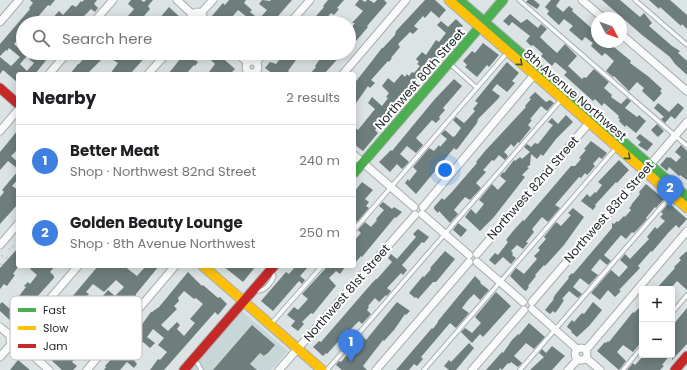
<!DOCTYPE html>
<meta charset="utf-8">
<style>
:root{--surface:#fff;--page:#f2f2f2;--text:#202124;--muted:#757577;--line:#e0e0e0;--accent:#111827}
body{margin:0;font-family:Poppins,sans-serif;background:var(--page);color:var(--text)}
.controls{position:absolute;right:12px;bottom:12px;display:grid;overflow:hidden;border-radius:4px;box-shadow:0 2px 10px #0003}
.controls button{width:36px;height:36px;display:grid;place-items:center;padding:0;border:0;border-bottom:1px solid var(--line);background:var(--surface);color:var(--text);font:20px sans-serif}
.compass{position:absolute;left:591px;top:12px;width:36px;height:36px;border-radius:50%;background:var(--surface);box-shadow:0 2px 10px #0003;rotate:131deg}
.you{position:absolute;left:445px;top:170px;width:14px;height:14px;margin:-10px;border:3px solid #fff;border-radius:50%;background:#1a73e8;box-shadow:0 0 0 6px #1a73e833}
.badge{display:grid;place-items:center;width:26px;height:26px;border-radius:50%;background:var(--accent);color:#fff;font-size:13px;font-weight:700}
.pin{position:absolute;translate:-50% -33px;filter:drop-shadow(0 1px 2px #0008)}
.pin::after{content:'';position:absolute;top:21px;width:14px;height:12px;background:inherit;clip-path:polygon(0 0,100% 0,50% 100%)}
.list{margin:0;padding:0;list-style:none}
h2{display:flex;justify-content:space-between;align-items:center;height:52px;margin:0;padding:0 16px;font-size:17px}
h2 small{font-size:13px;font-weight:400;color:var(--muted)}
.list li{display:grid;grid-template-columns:26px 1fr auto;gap:12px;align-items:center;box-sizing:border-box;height:72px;padding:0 16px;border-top:1px solid var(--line)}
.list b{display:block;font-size:15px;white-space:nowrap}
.list p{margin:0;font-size:13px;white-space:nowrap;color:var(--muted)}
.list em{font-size:13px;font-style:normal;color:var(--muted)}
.icon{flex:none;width:22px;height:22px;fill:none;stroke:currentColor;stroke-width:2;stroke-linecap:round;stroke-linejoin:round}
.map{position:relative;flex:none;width:687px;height:370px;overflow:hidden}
.search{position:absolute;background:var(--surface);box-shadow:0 2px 10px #0003;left:16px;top:16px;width:340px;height:44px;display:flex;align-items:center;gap:10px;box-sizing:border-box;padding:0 14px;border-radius:22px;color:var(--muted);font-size:15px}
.panel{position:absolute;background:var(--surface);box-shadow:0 2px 10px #0003;left:16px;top:72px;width:340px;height:196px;border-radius:4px}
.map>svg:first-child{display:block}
.built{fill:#c7d7d8}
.building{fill:#6e7e7c;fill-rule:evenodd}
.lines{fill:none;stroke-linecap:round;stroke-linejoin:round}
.lane-casing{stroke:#a8adae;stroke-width:5.5}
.street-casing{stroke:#a8adae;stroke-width:9}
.fast-casing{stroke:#a8adae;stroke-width:11}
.slow-casing{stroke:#a8adae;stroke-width:11}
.jam-casing{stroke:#a8adae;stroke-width:11}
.path{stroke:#bdc1c1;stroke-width:1;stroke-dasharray:3 3;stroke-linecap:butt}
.lane{stroke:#fafbfb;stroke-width:3.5}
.street{stroke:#fafbfb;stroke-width:7}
.fast{stroke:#4caf50;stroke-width:9}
.slow{stroke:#ffc107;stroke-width:9}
.jam{stroke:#c62828;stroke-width:9}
.oneway{stroke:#335e38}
.labels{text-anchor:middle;stroke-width:4;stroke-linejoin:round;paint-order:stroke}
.street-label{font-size:12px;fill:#222828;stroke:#fff}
.key{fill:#fff;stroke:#bdbebe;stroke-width:1}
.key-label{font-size:11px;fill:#222828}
</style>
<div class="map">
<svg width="687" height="370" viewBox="0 0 687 370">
<rect width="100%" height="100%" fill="#dce3e4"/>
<path class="built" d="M 242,311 L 288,351 L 271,370 L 191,370 Z"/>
<path class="building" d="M 30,0 L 55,0 L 50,6 L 48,5 L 37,18 L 42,23 L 23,23 L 23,34 L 14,44 L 27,56 L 20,64 L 27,71 L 34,63 L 29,59 L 35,53 L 52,53 L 35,74 L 18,74 L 18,83 L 3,70 L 0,74 L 0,57 L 11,66 L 20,57 L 9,48 L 7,51 L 6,50 L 0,56 L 0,44 L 30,9 L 29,8 L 33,3 Z
M 84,0 L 97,0 L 94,4 L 98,8 L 95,12 L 91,9 L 77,23 L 68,23 L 61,17 L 55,23 L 48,23 L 59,11 L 63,15 L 72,5 L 76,7 L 81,1 L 82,2 Z
M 131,0 L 141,0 L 144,2 L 146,0 L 153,0 L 148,6 L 150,9 L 138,23 L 122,23 L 134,9 L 128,4 Z
M 229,0 L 246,0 L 244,3 L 252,10 L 250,12 L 259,19 L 267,10 L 259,4 L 262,0 L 270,1 L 271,0 L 292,0 L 272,23 L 249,23 L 245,20 L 247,17 L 238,10 L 232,17 L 235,20 L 232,23 L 218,23 L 211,17 L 223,3 L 225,5 Z
M 328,0 L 344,0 L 337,8 L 339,9 L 334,15 L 331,13 L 322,23 L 310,23 L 324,7 L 323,6 Z
M 359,0 L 362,0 L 365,2 L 367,0 L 369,0 L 374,3 L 377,0 L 384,0 L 387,3 L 367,26 L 368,27 L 356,41 L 353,38 L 349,43 L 349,31 L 355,23 L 352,23 L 363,11 L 355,5 Z
M 425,0 L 435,0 L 446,10 L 445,11 L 439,18 L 431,11 L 425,18 L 423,16 L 414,26 L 418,29 L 413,34 L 410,32 L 398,44 L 400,47 L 391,58 L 392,58 L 389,62 L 388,61 L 371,80 L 375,83 L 370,88 L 368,86 L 354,106 L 354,84 L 382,48 L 383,48 L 395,35 L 396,31 Z
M 528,0 L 534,0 L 540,5 L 537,9 L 526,2 Z
M 551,0 L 560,0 L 556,6 L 563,12 L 569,6 L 573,9 L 572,11 L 597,33 L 597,42 L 606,42 L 608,44 L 609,43 L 631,61 L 630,63 L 649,77 L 662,89 L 660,91 L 662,93 L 654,102 L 642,91 L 644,88 L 637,82 L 629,91 L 614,76 L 613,77 L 606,71 L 614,61 L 605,53 L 602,56 L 591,46 L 593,43 L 585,37 L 582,41 L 569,30 L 573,26 L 564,19 L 559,25 L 547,14 L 549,11 L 545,7 Z
M 602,0 L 620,0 L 640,17 L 644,13 L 652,23 L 649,26 L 672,46 L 680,51 L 678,53 L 687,61 L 687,75 L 675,64 L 670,57 L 642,35 Z
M 649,0 L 670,0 L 687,15 L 687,29 L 682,24 L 681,26 L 660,7 L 659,9 Z
M 169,7 L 183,20 L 181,23 L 161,23 L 158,20 Z
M 510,14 L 521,23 L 527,19 L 538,28 L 541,24 L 547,29 L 540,37 L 547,44 L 557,53 L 565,44 L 577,56 L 568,66 L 582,79 L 584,77 L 586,78 L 594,69 L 609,82 L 604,88 L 612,95 L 611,97 L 621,104 L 627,98 L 631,101 L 625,108 L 637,117 L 639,115 L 646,121 L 636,133 L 626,125 L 625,127 L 619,121 L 620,119 L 618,118 L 619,116 L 604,103 L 602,106 L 595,99 L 593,101 L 564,75 L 567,72 L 555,62 L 552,66 L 541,56 L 543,54 L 533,45 L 531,46 L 526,41 L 530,36 L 512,22 L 509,26 L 503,21 Z
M 456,19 L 463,26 L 437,59 L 435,58 L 427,67 L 428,68 L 424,73 L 423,72 L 396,105 L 388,115 L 386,114 L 380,122 L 379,124 L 375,130 L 378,133 L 363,151 L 354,144 L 354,127 L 358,130 L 375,109 L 368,103 L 372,97 L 382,106 L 388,98 L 386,97 L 389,93 L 382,86 L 388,78 L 394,83 L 402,74 L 405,77 L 407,74 L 409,76 L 412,72 L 414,73 L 420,66 L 417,64 L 419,62 L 416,59 L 422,52 L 426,55 L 436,40 L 439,42 L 446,33 L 437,25 L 441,21 L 448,27 Z
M 483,43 L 499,55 L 489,67 L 487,65 L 477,77 L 465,67 L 467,65 L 463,61 L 472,51 L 475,53 Z
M 92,53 L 102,53 L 100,56 L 103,58 L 87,74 L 70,74 L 78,64 L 79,64 L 85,57 L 87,59 Z
M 119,53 L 122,53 L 126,56 L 129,53 L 149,53 L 130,74 L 110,74 L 118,63 L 113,60 Z
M 185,53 L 201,53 L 195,60 L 198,62 L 195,66 L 194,65 L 186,74 L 168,74 Z
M 204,53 L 217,53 L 235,69 L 230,74 L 212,74 L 209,72 L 215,64 Z
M 285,53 L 301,53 L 288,71 L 292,74 L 273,74 L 265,68 L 270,62 L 276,64 Z
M 319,53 L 343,53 L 324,74 L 310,74 L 316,67 L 315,66 L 322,56 Z
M 507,62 L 519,73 L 512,81 L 515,83 L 507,92 L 497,84 L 492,90 L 500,96 L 498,99 L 478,119 L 477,123 L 458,148 L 456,150 L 454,148 L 416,194 L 405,183 L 408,179 L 409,181 L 417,171 L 413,167 L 429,148 L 434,151 L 439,145 L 440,147 L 447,139 L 441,134 L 445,130 L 453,137 L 455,136 L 461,128 L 453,120 L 456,117 L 464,123 L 469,118 L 475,111 L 473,109 L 478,103 L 475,101 Z
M 454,79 L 462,86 L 443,108 L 445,110 L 439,117 L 440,119 L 436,123 L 432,120 L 416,138 L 423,145 L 416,153 L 407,146 L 400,154 L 409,162 L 402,169 L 397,164 L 390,172 L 379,162 L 391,150 L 392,151 L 434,100 Z
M 535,92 L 546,102 L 550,100 L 554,103 L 547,111 L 541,106 L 530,119 L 532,120 L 528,125 L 531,128 L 519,143 L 518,142 L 514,147 L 511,144 L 504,152 L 508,156 L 505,160 L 499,155 L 494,161 L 492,160 L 485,168 L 483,170 L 486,172 L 476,183 L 481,188 L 470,200 L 465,197 L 454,210 L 458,214 L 450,223 L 439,211 L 438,213 L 434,209 L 434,207 L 442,198 L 444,200 L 451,193 L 477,163 L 476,162 L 485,151 L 526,107 L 525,106 L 531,99 L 529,98 Z
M 658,103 L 669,112 L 678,103 L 684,108 L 675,119 L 671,116 L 665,123 L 661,119 L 664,117 L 654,108 Z
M 566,115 L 573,122 L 556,139 L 543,156 L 541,154 L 537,159 L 531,154 L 530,165 L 527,167 L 529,168 L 522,175 L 525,177 L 494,217 L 480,231 L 465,217 L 471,209 L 476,214 L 484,204 L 479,200 L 492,184 L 498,190 L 506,181 L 500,176 L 503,172 L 504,173 L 514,160 L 515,161 L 520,157 L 522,159 L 530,152 L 524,147 L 527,144 L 531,147 L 535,143 L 538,144 L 553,125 L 548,122 L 552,118 L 558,124 Z
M 657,124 L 664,131 L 658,137 L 651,130 Z
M 18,130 L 18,149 L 11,156 L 18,162 L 18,169 L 8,161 L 0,170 L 0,152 Z
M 640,134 L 653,144 L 647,151 L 638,145 L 641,142 L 636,138 Z
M 591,141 L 607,153 L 602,159 L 599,157 L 593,164 L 595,166 L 590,172 L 587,175 L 585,173 L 581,178 L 579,177 L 555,205 L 560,208 L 548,222 L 542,217 L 532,229 L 534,232 L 526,242 L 528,243 L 523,249 L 517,245 L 511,251 L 513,253 L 512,255 L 516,258 L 511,264 L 503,257 L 495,265 L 489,260 L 495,253 L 498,255 L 508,242 L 506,240 L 513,231 L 523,220 L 524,221 L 571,166 L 575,166 L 581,159 L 579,158 L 586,150 L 584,149 Z
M 681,145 L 687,151 L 687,180 L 680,175 L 679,176 L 669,167 L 667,171 L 660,165 L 667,157 L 669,158 L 670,157 L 676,162 L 681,157 L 675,152 Z
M 619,160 L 629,170 L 617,183 L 616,182 L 595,205 L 596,206 L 593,210 L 581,201 L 587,194 L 590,197 L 595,192 L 596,193 L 602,185 L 598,182 Z
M 18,171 L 18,179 L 12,186 L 18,190 L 18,204 L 0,224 L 0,197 L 4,192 L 2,190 Z
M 362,182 L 373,190 L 365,199 L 369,202 L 366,206 L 369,208 L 357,222 L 354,219 L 354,192 Z
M 646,184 L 664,199 L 656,208 L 655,207 L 646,218 L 647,219 L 634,233 L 632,232 L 626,239 L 621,235 L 604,255 L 611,261 L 607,265 L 600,259 L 591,270 L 598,275 L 589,285 L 580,278 L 573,287 L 582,294 L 578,298 L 569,291 L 562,299 L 564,300 L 559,308 L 555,313 L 553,311 L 550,314 L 545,310 L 554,299 L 553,299 L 555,295 L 569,278 L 568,277 L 572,273 L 573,274 L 602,240 L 612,228 L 612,223 L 614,224 L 617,221 L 618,222 L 624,216 L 625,217 L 631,210 L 629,208 L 632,205 L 631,205 L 640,194 L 639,192 Z
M 383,202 L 392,209 L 394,207 L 402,212 L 396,218 L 395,217 L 362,257 L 361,256 L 354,264 L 354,241 L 361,233 L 358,230 L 365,222 L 371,227 L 377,220 L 376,219 L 384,210 L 379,206 Z
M 669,203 L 687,219 L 679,228 L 676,225 L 668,233 L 652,252 L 651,251 L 638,266 L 640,268 L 619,290 L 621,291 L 615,297 L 608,290 L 600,300 L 591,293 L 611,270 L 619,277 L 628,267 L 620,260 L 625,254 L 630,259 L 649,239 L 647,237 L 655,227 L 657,229 L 665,221 L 660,217 L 663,214 L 661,212 Z
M 573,208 L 584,217 L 564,245 L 545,266 L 544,265 L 535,275 L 536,276 L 528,286 L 529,287 L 526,291 L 524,290 L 510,276 L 516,268 L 524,274 L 537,259 L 534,256 L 540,250 L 538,248 L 546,239 L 544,237 L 556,222 L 561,226 L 571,215 L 568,213 Z
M 458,223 L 467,230 L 461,237 L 453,230 Z
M 418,229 L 429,237 L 424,243 L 422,242 L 402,265 L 407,270 L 403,275 L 401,273 L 387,288 L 391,291 L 387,296 L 386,295 L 379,302 L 375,298 L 368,306 L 369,307 L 367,310 L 371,314 L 362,324 L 359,321 L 345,335 L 345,334 L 327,354 L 326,353 L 323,356 L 313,347 L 319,341 L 321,342 L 372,283 L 376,279 L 377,279 L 392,262 L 388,258 L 391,254 L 397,259 L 416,237 L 413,234 Z
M 18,248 L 18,267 L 13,274 L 15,275 L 7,286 L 4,284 L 0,289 L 0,268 Z
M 445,251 L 455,259 L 436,282 L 433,282 L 418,299 L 416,297 L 415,298 L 409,293 L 423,276 L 424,277 L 431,269 L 430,268 Z
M 687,251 L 687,290 L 677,281 L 670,289 L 656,289 L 675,268 L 674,267 L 681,260 L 679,258 Z
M 33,266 L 55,266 L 50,272 L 54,276 L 54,278 L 27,308 L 28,309 L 20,318 L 19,320 L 20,322 L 16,326 L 0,311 L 0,304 L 2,302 L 10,309 L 21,296 L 19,296 L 26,287 L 24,286 L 28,282 L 30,284 L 37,275 L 30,269 Z
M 98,266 L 124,266 L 137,276 L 146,266 L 159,266 L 136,294 L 136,295 L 133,299 L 131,299 L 117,315 L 116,314 L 110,321 L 107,321 L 79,354 L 72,362 L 77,366 L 73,370 L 62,370 L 50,359 L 52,356 L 47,351 L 49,349 L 41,342 L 39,345 L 37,345 L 33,342 L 46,328 ZM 116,280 L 124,287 L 115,296 L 108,290 L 96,304 L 102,310 L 89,324 L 83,327 L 68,344 L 63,341 L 58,347 L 48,339 L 57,329 L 60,331 L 63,327 L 65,329 L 69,324 L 70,325 L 75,320 L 73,318 L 84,304 L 82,301 L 89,294 L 86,292 L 93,284 L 104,292 Z
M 223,266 L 256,266 L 243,282 Z
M 296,266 L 309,266 L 300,276 L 305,280 L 302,284 L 299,281 L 273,311 L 261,301 L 286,272 L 289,274 Z
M 325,266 L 346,266 L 340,274 L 336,271 L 329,278 L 336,286 L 334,288 L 313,314 L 311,313 L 302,322 L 304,324 L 298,331 L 291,326 L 295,321 L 287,315 L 294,307 L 298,310 L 308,299 L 302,294 L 325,269 Z
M 188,272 L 202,286 L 203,285 L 218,298 L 220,297 L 227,304 L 218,315 L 215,312 L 164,370 L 150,370 L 158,359 L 160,360 L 167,352 L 158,345 L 164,338 L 153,329 L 147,337 L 155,343 L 150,348 L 143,342 L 135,352 L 137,354 L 133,359 L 137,364 L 134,368 L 127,362 L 120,370 L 104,370 L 106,367 L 105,366 L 123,346 L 124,347 L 141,328 L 140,327 L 151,312 L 152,312 L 159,307 ZM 184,291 L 194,299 L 196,298 L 203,304 L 190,319 L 195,323 L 184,336 L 177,329 L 180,325 L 177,322 L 168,331 L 161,325 L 177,309 L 174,306 L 179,301 L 178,298 Z
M 475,276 L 481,282 L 480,283 L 489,290 L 480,300 L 474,294 L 468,300 L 462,308 L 469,313 L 456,328 L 450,323 L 421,357 L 423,359 L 417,366 L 414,364 L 409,370 L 396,370 L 432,328 L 433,329 L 438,322 L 438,321 Z
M 496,292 L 511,306 L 483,337 L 480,334 L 472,343 L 461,332 L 465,328 L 472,333 L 481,323 L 475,317 Z
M 397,302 L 410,311 L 406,315 L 405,314 L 394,330 L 384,341 L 383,340 L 363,366 L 367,370 L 342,370 L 336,365 L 339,361 L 341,362 L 350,351 L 353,353 L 360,345 L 356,341 L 361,335 L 366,340 Z
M 593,302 L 602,310 L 589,326 L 577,337 L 571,332 L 572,331 L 567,327 L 568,325 L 572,320 L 574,322 L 582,313 L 584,314 Z
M 642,305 L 642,341 L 633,352 L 623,345 L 617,352 L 626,361 L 619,370 L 597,351 L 605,342 L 606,343 L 608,341 L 609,342 L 633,312 L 634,313 Z
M 687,308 L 687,344 L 672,360 L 672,326 Z
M 529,323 L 545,337 L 534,349 L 526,343 L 514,356 L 522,363 L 518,367 L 511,362 L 509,364 L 508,363 L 502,370 L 500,368 L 499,370 L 486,370 L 502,352 L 503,353 L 512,340 L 518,334 L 519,335 Z
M 252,325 L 275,345 L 267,354 L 266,354 L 264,356 L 260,353 L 250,364 L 257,370 L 213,370 Z
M 469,343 L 474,348 L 456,370 L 449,370 L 444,366 L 449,360 L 451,362 Z
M 552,346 L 565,356 L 561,360 L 552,370 L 530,370 L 544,357 L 539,353 L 542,349 L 546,353 Z
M 644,355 L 670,355 L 662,365 L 664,366 L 660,370 L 627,370 L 633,363 L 635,365 Z
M 18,360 L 30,370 L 10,370 Z"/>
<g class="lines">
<defs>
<path id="lane" d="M 519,0 L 687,146
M 635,0 L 687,45
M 449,63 L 477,88
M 354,230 L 507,53
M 256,289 L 259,291 C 266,290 272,282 274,276 L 271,271
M 672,313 L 687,295
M 271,324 L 322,266
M 193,360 L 198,364 L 201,370
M 327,370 L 561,100
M 424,370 L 616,148
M 520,370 L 671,196
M 623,370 L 642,347"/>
<path id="street" d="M 177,0 L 192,14
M 582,0 L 603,18
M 201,13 L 213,0
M 0,22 L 19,0
M 93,23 L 113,0
M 193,23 C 190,20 190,15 194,13 L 198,12 L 203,16 L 203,20 L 201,23
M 290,23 L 310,0
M 621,34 L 687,91
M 237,53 L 248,63
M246 67a6 6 0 1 1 12 0a6 6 0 1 1-12 0Z
M 256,62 L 265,53
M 49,74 L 67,53
M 148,74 L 167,53
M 343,74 L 406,0
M 0,131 L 18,110
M 354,155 L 414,207
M 423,207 L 534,75
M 422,214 L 469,255
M 0,245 L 18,224
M 477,254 L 589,123
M 477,262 L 523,302
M 532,302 L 687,122
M 532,309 L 577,349
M 0,327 L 12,337
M10 340a5 5 0 1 1 10 0a5 5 0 1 1-10 0Z
M 18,336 L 78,266
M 19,343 L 49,370
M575 354a6 6 0 1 1 12 0a6 6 0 1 1-12 0Z
M 586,350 L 687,231
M 0,357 L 12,343
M 586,358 L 600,370
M 87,370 L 175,266
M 279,370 L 415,215
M 376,370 L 469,262
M 472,370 L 524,310
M 568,370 L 578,359"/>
<path id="fast" d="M 459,0 L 687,197
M 354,173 L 503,0"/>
<path id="slow" d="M 449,0 L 687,208
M 203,266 L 322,370"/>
<path id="jam" d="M 0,88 L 18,104
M 184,370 L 274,266
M 675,370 L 687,356"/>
</defs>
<use href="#lane" class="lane-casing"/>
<use href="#street" class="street-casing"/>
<use href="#fast" class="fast-casing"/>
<use href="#slow" class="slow-casing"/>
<use href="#jam" class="jam-casing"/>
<path class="path" d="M 8,248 L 10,250 L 13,246 L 17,249
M 1,255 L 6,259 L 8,256 L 9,257
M 0,264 L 3,265"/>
<use href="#lane" class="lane"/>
<use href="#street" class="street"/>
<use href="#fast" class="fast"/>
<use href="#slow" class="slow"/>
<use href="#jam" class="jam"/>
</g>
<defs><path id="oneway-chevron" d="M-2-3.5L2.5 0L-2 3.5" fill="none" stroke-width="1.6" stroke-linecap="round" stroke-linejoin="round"/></defs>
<g class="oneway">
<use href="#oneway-chevron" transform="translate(520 63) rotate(41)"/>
<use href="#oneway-chevron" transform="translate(628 157) rotate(41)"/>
</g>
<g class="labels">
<g class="street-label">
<text transform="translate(420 79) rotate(-49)" y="4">Northwest 80th Street</text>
<text transform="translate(575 95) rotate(41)" y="4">8th Avenue Northwest</text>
<text transform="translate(533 188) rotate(-49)" y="4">Northwest 82nd Street</text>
<text transform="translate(609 212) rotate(-49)" y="4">Northwest 83rd Street</text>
<text transform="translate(347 293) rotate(-49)" y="4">Northwest 81st Street</text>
</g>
</g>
<rect x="10" y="296" width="132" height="64" rx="6" class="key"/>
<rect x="18" y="308" width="18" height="4" fill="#4caf50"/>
<rect x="18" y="326" width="18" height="4" fill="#ffc107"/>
<rect x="18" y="344" width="18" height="4" fill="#c62828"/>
<g class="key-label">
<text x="43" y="314">Fast</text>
<text x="43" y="332">Slow</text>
<text x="43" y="350">Jam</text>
</g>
</svg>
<div class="controls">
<button>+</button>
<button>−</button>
</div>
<svg class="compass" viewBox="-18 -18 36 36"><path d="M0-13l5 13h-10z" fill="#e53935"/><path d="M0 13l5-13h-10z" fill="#757577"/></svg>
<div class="you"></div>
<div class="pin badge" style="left:351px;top:362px;background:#3f7fe0">1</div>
<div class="pin badge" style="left:670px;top:208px;background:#3f7fe0">2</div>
<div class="search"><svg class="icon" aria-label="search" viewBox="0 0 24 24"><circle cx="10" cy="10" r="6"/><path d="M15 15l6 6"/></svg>Search here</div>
<section class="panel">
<h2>Nearby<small>2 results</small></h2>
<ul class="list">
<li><span class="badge" style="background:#3f7fe0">1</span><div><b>Better Meat</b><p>Shop · Northwest 82nd Street</p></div><em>240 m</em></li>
<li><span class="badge" style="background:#3f7fe0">2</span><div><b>Golden Beauty Lounge</b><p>Shop · 8th Avenue Northwest</p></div><em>250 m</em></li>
</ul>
</section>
</div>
